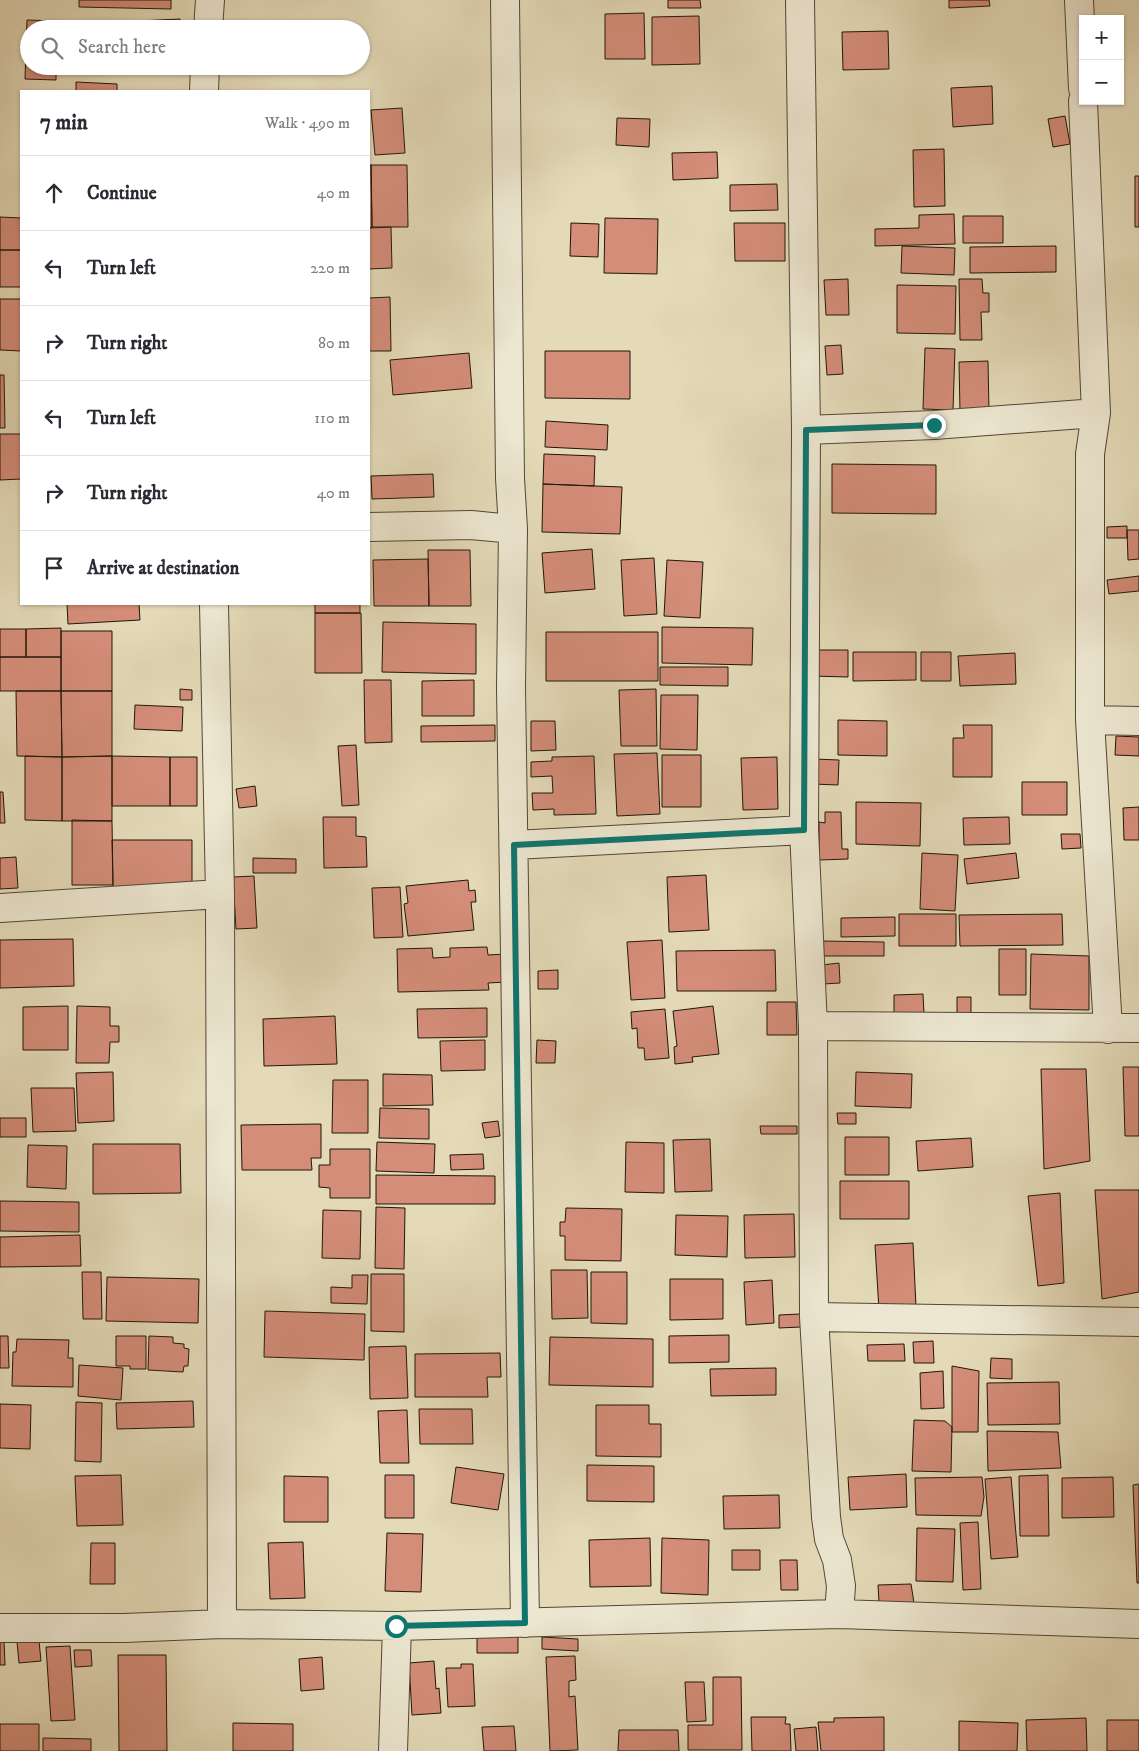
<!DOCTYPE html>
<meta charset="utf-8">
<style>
:root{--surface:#fff;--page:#f7f7f7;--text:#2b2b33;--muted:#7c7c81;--line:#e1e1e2}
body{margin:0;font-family:"IM FELL DW Pica",serif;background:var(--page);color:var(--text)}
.controls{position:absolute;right:15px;top:15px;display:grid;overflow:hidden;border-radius:0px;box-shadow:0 1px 4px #0004}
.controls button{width:45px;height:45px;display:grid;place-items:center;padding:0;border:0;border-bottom:1px solid var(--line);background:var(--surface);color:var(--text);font:25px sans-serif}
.stop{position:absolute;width:15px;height:15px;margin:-11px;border:4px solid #0f766e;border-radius:50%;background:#fff}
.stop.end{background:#0f766e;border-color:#fff;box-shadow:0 1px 5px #0008}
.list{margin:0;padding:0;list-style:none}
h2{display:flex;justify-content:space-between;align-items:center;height:65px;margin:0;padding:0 20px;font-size:21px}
h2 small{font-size:16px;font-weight:400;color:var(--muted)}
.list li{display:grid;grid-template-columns:32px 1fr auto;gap:15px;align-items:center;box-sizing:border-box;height:75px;padding:0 20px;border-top:1px solid var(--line)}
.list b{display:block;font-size:19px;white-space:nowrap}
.list em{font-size:16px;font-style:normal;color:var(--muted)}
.icon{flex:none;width:28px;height:28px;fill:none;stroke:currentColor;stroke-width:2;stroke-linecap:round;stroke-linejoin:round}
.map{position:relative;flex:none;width:1139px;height:1751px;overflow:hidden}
.search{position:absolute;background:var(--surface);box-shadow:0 1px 4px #0004;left:20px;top:20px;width:350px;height:55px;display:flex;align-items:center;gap:12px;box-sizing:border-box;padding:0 18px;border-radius:28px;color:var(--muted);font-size:19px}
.panel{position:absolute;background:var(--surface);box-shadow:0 1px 4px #0004;left:20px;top:90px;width:350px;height:515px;border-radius:0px}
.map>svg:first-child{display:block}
.building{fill:#d48d79;stroke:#201609}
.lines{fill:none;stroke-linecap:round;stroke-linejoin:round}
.minor-casing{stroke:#514735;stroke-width:30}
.minor{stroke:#ede7d1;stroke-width:28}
.route{stroke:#0f766e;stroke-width:6}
</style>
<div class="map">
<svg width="1139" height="1751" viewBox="0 0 1139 1751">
<rect width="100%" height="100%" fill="#e4dab8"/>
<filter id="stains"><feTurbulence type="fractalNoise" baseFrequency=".004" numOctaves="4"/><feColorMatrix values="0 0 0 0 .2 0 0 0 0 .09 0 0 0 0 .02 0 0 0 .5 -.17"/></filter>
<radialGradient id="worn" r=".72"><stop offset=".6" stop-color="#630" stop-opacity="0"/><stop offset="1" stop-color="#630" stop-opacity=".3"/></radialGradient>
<path class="building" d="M 79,0 L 171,0 L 171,9 L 79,7 Z
M 668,0 L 700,0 L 701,8 L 668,8 Z
M 949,0 L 989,0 L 990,6 L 949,8 Z
M 644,13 L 645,59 L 605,59 L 605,14 Z
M 699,16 L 700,64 L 652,65 L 652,17 Z
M 180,19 L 181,29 L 117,29 L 117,22 Z
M 27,20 L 58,21 L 57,29 L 29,29 L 29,66 L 56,66 L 56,80 L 25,79 Z
M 888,31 L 889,69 L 843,70 L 842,32 Z
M 119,66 L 183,66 L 183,67 L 119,70 Z
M 259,66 L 334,66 L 335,72 L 259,74 Z
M 76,82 L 117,84 L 117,91 L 76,91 Z
M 992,86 L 993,124 L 953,127 L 951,88 Z
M 402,108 L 405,153 L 375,155 L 371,110 Z
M 1065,116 L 1070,144 L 1053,147 L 1048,119 Z
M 617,118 L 650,119 L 649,147 L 616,145 Z
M 944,149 L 945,206 L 914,207 L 913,150 Z
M 717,152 L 718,178 L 673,180 L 672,153 Z
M 369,165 L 371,165 L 372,227 L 369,228 Z
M 371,165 L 407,165 L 408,227 L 372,227 Z
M 1135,176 L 1139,176 L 1139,227 L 1135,227 Z
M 777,184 L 778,210 L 730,211 L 730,185 Z
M 954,214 L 955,244 L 875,246 L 875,229 L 919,228 L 919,215 Z
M 963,216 L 1003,216 L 1003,243 L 963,243 Z
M 0,217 L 21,218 L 21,250 L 0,250 Z
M 605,218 L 658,219 L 657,274 L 604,273 Z
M 571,223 L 599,224 L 598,257 L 570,256 Z
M 734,223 L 785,223 L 785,261 L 735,261 Z
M 391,227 L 392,268 L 369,269 L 369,228 Z
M 902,246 L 955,248 L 954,275 L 901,273 Z
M 1056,246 L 1056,272 L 970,273 L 970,247 Z
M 0,250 L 21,250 L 21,287 L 0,287 Z
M 848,279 L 849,315 L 826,315 L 824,280 Z
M 959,279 L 982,279 L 983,293 L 989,293 L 989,312 L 981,312 L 982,340 L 960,340 Z
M 897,285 L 956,286 L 955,334 L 897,333 Z
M 390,297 L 391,351 L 369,351 L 369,298 Z
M 0,299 L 21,299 L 21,351 L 0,350 Z
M 841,345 L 843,374 L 827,375 L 825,346 Z
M 925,348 L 955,349 L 953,410 L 923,409 Z
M 545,351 L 630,351 L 630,399 L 545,398 Z
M 469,353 L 472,388 L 393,395 L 390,360 Z
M 988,361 L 989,412 L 960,412 L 959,362 Z
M 0,375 L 4,375 L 5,428 L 0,428 Z
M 546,421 L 608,425 L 607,450 L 545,447 Z
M 0,434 L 21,434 L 21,479 L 0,480 Z
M 544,454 L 595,456 L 594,486 L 543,484 Z
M 832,464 L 936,465 L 936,514 L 832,513 Z
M 433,474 L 434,497 L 372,499 L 371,476 Z
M 543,484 L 622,487 L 620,534 L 542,532 Z
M 1127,526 L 1127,538 L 1107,538 L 1107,527 Z
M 1127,530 L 1139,530 L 1139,559 L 1128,560 Z
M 592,549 L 595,589 L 545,593 L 542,553 Z
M 428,550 L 470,550 L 471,606 L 429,606 Z
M 654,558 L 657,614 L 624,616 L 621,560 Z
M 428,559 L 429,606 L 374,606 L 373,560 Z
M 667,560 L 703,562 L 700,618 L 664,616 Z
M 1139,576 L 1139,591 L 1109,594 L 1107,580 Z
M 67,604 L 139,604 L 140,620 L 68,624 Z
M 315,604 L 360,604 L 360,613 L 315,613 Z
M 315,613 L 361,613 L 362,673 L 315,673 Z
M 383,622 L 476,624 L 476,674 L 382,672 Z
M 662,627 L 753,628 L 752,665 L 662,663 Z
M 61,628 L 61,657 L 26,657 L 26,629 Z
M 0,629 L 26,629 L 26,657 L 0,657 Z
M 61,631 L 112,631 L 112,691 L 61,691 Z
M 546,632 L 658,632 L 658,681 L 546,681 Z
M 812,650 L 848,650 L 848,677 L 812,676 Z
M 853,652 L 916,652 L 916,680 L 853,681 Z
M 921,652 L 951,652 L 951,681 L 921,681 Z
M 1015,653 L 1016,684 L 960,686 L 958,656 Z
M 0,657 L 61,657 L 61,691 L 0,691 Z
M 660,667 L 728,667 L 728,686 L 660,685 Z
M 364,680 L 391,680 L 392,742 L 365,743 Z
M 474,680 L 474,716 L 422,716 L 422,681 Z
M 180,689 L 192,690 L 192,700 L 180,700 Z
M 656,689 L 657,746 L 621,746 L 619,690 Z
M 16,691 L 61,691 L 62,757 L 17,756 Z
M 61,691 L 112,691 L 112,756 L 62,757 Z
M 661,695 L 698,695 L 697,750 L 660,749 Z
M 135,705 L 183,707 L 182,731 L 134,729 Z
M 838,720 L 887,721 L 887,756 L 838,755 Z
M 531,721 L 555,721 L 556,750 L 531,751 Z
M 495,725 L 495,741 L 421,742 L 421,726 Z
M 963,725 L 992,725 L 992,777 L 953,777 L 953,738 L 964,738 Z
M 1116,736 L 1139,737 L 1139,756 L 1115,755 Z
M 356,745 L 359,805 L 342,806 L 338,746 Z
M 657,753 L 660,814 L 617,816 L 614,754 Z
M 662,755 L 701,755 L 701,807 L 662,807 Z
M 25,756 L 62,757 L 62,821 L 25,820 Z
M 112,756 L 170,757 L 170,806 L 112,806 Z
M 112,756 L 112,821 L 62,821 L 62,757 Z
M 594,756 L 596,814 L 554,815 L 554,809 L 533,810 L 532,793 L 553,793 L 552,776 L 531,777 L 531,762 L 552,761 L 552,757 Z
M 170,757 L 197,757 L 197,806 L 170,806 Z
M 777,757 L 778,809 L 743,810 L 741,758 Z
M 814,759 L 839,760 L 838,785 L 813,784 Z
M 1022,782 L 1067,782 L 1067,815 L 1022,815 Z
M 255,786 L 257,806 L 239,808 L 236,789 Z
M 0,792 L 3,792 L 5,823 L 0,823 Z
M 856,802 L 921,803 L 920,846 L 856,844 Z
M 1139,807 L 1139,840 L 1124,840 L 1123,808 Z
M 825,812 L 841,812 L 842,849 L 848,849 L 848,859 L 819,860 L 819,822 L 825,823 Z
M 323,817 L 356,817 L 356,836 L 366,837 L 367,867 L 324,868 Z
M 1009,817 L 1010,844 L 964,845 L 963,818 Z
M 72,820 L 112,821 L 113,885 L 72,885 Z
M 1061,834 L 1080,834 L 1081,848 L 1062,849 Z
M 112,840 L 192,840 L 192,887 L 113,887 Z
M 922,853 L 958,855 L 955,911 L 920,909 Z
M 1016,853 L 1019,878 L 967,884 L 964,859 Z
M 16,857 L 18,888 L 0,889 L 0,858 Z
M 253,858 L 296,859 L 296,873 L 253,873 Z
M 706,875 L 709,930 L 669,932 L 667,877 Z
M 254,876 L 257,928 L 236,929 L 233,877 Z
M 468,880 L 469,891 L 475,890 L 476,902 L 471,902 L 474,930 L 408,936 L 404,904 L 408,903 L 406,886 Z
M 400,887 L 403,937 L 374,938 L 372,888 Z
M 899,914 L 956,914 L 956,946 L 899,946 Z
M 1062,914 L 1063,945 L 960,946 L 959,915 Z
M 895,917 L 895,936 L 841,937 L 841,918 Z
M 73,939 L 74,986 L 0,988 L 0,940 Z
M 662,940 L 665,998 L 631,1000 L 627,942 Z
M 821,941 L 884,942 L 884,956 L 821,956 Z
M 487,947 L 488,955 L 506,954 L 507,982 L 488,983 L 489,990 L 398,992 L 397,949 L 432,948 L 433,958 L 450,957 L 450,948 Z
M 999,949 L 1026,949 L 1026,995 L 999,995 Z
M 775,950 L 776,991 L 677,991 L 676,951 Z
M 1031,954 L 1089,956 L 1089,1010 L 1030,1009 Z
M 839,963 L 840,983 L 823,984 L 822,965 Z
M 558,970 L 558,989 L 538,989 L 538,971 Z
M 923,994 L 924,1013 L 894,1014 L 894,995 Z
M 957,997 L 971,997 L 971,1013 L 957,1013 Z
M 767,1002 L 796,1002 L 797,1035 L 767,1035 Z
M 68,1006 L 68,1050 L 23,1050 L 23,1007 Z
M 77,1006 L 110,1007 L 110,1026 L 119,1026 L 119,1042 L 110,1042 L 109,1063 L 76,1063 Z
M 713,1006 L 719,1054 L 692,1057 L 693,1062 L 675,1064 L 674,1047 L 677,1046 L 673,1011 Z
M 487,1008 L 487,1037 L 418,1038 L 417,1009 Z
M 665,1009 L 669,1058 L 645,1060 L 644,1048 L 638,1048 L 637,1028 L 632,1029 L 631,1012 Z
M 335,1016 L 337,1064 L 264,1066 L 263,1019 Z
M 485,1040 L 485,1070 L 441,1071 L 440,1041 Z
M 537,1040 L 556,1041 L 555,1063 L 536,1063 Z
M 1123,1067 L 1139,1067 L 1139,1136 L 1125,1136 Z
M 1041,1069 L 1086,1069 L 1090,1161 L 1044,1169 Z
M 113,1072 L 114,1121 L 78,1123 L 76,1073 Z
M 856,1072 L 912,1074 L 911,1108 L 855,1106 Z
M 383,1074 L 432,1075 L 433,1105 L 383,1106 Z
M 333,1080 L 368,1080 L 368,1133 L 332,1133 Z
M 31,1088 L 74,1088 L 76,1131 L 33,1132 Z
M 380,1108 L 429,1109 L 429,1139 L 379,1138 Z
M 837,1113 L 856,1113 L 856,1124 L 838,1124 Z
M 0,1118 L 26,1118 L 26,1137 L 0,1137 Z
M 498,1121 L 500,1136 L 485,1138 L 482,1123 Z
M 321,1124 L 321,1158 L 311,1158 L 312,1170 L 242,1170 L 241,1125 Z
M 760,1126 L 797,1126 L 797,1134 L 761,1134 Z
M 845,1137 L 889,1137 L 889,1175 L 845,1175 Z
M 971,1138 L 973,1167 L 918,1171 L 916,1141 Z
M 710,1139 L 712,1191 L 675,1192 L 673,1140 Z
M 377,1142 L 435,1144 L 434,1173 L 376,1171 Z
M 626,1142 L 664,1143 L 664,1193 L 625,1192 Z
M 93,1144 L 180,1144 L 181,1193 L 93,1194 Z
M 28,1145 L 67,1146 L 66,1189 L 27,1187 Z
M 330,1149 L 370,1149 L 370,1198 L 330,1198 L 330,1188 L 319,1187 L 319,1165 L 330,1165 Z
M 483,1154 L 484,1169 L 451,1170 L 450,1155 Z
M 376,1175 L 495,1176 L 495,1204 L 376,1204 Z
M 840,1181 L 909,1181 L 909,1219 L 840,1219 Z
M 1095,1190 L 1139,1190 L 1139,1292 L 1102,1299 Z
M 1060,1193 L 1064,1283 L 1038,1286 L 1028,1196 Z
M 0,1201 L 79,1202 L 79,1232 L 0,1231 Z
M 376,1207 L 405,1208 L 404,1269 L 375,1268 Z
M 566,1208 L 622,1209 L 621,1261 L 565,1260 L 565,1236 L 560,1236 L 560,1222 L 565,1222 Z
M 323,1210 L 361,1211 L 360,1259 L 322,1258 Z
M 794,1214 L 795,1257 L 745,1258 L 744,1215 Z
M 676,1215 L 728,1216 L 727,1257 L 675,1255 Z
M 80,1235 L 81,1266 L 0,1267 L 0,1237 Z
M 913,1243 L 916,1307 L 879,1310 L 875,1245 Z
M 551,1270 L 587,1270 L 588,1318 L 552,1319 Z
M 82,1272 L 101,1272 L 102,1319 L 83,1319 Z
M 591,1272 L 627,1272 L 627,1324 L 591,1323 Z
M 371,1274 L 404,1274 L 404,1332 L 371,1331 Z
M 352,1275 L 368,1275 L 367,1304 L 331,1303 L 331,1287 L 352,1288 Z
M 107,1277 L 199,1279 L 198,1323 L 106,1321 Z
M 670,1279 L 723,1279 L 723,1319 L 670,1320 Z
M 772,1280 L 774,1323 L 746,1325 L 744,1282 Z
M 265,1311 L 365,1314 L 364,1360 L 264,1357 Z
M 800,1314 L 801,1327 L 779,1328 L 779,1315 Z
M 729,1335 L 729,1362 L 669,1363 L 669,1336 Z
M 0,1336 L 8,1336 L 9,1368 L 0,1368 Z
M 116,1336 L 146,1336 L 146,1369 L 130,1369 L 130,1366 L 116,1366 Z
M 149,1336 L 173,1337 L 173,1343 L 184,1344 L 184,1348 L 189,1349 L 188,1366 L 184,1366 L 183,1372 L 148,1370 Z
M 550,1337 L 653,1339 L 653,1387 L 549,1385 Z
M 17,1339 L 69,1340 L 68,1358 L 73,1358 L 73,1387 L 12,1386 L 13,1352 L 16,1352 Z
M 933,1341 L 934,1363 L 914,1363 L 913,1342 Z
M 904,1344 L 905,1361 L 868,1361 L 867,1345 Z
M 406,1346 L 408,1398 L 370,1399 L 369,1347 Z
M 500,1353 L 501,1377 L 487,1377 L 488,1397 L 415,1397 L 415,1354 Z
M 991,1358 L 1012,1359 L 1012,1379 L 990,1378 Z
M 79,1365 L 123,1368 L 121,1400 L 78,1396 Z
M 952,1366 L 979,1371 L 978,1432 L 952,1432 Z
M 776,1368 L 776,1395 L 711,1396 L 710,1369 Z
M 943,1371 L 944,1408 L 921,1409 L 920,1373 Z
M 1059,1382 L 1060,1424 L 988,1425 L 987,1383 Z
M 193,1401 L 194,1427 L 117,1429 L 116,1403 Z
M 76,1402 L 102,1403 L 101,1462 L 75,1461 Z
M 0,1404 L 31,1405 L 30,1449 L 0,1448 Z
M 596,1405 L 649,1405 L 649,1424 L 661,1424 L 661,1457 L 596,1456 Z
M 419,1409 L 472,1409 L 473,1444 L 420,1444 Z
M 407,1410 L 409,1463 L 380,1463 L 378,1411 Z
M 914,1420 L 945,1421 L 952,1427 L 951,1472 L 912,1471 Z
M 987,1431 L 1058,1432 L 1061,1468 L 988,1471 Z
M 587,1465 L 654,1466 L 654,1502 L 587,1501 Z
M 456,1467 L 504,1474 L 498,1510 L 451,1503 Z
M 906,1474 L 907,1507 L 850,1510 L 848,1477 Z
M 121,1475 L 123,1525 L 77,1526 L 75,1476 Z
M 385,1475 L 414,1475 L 414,1518 L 385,1518 Z
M 1048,1475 L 1049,1536 L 1020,1536 L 1019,1476 Z
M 284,1476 L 328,1477 L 328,1522 L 284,1522 Z
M 982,1477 L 984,1497 L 981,1516 L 916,1515 L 915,1478 Z
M 1011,1477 L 1018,1557 L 991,1559 L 985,1479 Z
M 1113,1477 L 1114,1517 L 1062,1518 L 1062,1478 Z
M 1139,1484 L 1139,1583 L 1137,1583 L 1133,1485 Z
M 779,1495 L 780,1528 L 724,1529 L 723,1496 Z
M 978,1522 L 981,1589 L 963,1590 L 960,1523 Z
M 917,1528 L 955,1529 L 953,1582 L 916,1581 Z
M 387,1533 L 423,1534 L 421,1592 L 385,1591 Z
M 650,1538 L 651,1586 L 590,1587 L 589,1540 Z
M 662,1538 L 709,1540 L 708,1595 L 661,1593 Z
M 303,1542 L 305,1598 L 270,1599 L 268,1543 Z
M 91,1543 L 115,1543 L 115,1584 L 90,1584 Z
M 732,1550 L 760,1550 L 760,1570 L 732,1570 Z
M 780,1560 L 797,1560 L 798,1590 L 781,1590 Z
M 911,1584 L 914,1603 L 879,1602 L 878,1585 Z
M 477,1635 L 518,1635 L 518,1653 L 477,1653 Z
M 542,1637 L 578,1639 L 578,1651 L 542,1649 Z
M 0,1641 L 4,1641 L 5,1665 L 0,1665 Z
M 39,1641 L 41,1661 L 19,1663 L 17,1642 Z
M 70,1646 L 75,1720 L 51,1721 L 46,1647 Z
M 74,1650 L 91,1650 L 92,1666 L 75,1667 Z
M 118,1655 L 166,1655 L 167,1751 L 119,1751 Z
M 575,1656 L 576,1680 L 569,1681 L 569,1697 L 575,1696 L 578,1750 L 550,1751 L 546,1657 Z
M 322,1657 L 324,1689 L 301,1691 L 299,1659 Z
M 434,1661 L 436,1689 L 439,1688 L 441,1713 L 412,1715 L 409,1663 Z
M 461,1664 L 473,1664 L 475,1706 L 448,1707 L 446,1668 L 461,1668 Z
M 713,1677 L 741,1677 L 742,1750 L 688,1750 L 688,1725 L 713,1725 Z
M 685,1682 L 704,1682 L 706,1721 L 687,1722 Z
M 751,1717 L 786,1717 L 785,1724 L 790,1724 L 791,1751 L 752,1751 Z
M 884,1717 L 884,1751 L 821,1751 L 818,1722 L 834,1722 L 834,1718 Z
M 1086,1718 L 1087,1751 L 1027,1751 L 1026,1720 Z
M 1107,1720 L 1139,1720 L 1139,1751 L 1107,1751 Z
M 959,1721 L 1018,1723 L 1017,1751 L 959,1751 Z
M 233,1723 L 293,1724 L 293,1751 L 233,1751 Z
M 0,1724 L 39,1724 L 39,1751 L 0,1751 Z
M 514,1726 L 516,1751 L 484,1751 L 482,1727 Z
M 816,1727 L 818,1751 L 796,1751 L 794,1729 Z
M 619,1730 L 678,1730 L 679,1751 L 618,1751 Z
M 43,1738 L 91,1739 L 91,1751 L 43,1751 Z"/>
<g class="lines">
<defs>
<path id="minor" d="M 800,0 L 806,430 L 804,830 L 813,1026 L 814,1317
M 1079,0 L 1083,88
M 208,29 L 210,0
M 204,91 L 205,66
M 1083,101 L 1096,413 L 1090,454 L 1090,720 L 1108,1029
M 806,430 L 934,425 L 1096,413
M 369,527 L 471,525 L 513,529 L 510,478 L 505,0
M 513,529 L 511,687 L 525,1623
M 214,604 L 220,894 L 222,1624
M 1090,720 L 1139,721
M 514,845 L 804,830
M 0,908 L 220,894
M 813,1026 L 1139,1028
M 839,1614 L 841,1586 L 837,1560 L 829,1539 L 826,1517 L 814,1317 L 1139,1322
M 0,1628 L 124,1628 L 222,1624 L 397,1626 L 839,1614 L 1139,1624
M 393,1751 L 397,1626"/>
</defs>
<use href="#minor" class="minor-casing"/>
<use href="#minor" class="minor"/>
</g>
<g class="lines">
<path class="route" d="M 396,1626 L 525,1623 L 514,845 L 804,830 L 806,430 L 934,425"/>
</g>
<rect width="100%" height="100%" filter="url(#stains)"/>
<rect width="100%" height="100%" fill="url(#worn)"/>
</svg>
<div class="controls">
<button>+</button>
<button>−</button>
</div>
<div class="stop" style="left:396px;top:1626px"></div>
<div class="stop end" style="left:934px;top:425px"></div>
<div class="search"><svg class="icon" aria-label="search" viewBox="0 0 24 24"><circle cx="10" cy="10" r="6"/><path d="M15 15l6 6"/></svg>Search here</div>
<section class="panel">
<h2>7 min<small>Walk · 490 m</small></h2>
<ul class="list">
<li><svg class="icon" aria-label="ahead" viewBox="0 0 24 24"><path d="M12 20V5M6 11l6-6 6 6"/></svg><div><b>Continue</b></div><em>40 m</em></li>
<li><svg class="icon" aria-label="left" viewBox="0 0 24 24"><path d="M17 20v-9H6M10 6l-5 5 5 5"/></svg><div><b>Turn left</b></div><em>220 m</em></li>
<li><svg class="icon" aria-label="right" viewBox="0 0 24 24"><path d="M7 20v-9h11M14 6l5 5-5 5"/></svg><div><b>Turn right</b></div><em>80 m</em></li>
<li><svg class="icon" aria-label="left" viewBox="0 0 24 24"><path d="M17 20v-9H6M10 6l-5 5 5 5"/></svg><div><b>Turn left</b></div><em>110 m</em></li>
<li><svg class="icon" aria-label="right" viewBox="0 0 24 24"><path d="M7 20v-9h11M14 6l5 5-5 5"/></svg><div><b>Turn right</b></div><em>40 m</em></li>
<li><svg class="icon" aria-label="arrive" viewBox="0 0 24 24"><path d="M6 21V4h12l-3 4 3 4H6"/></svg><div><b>Arrive at destination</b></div></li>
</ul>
</section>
</div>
